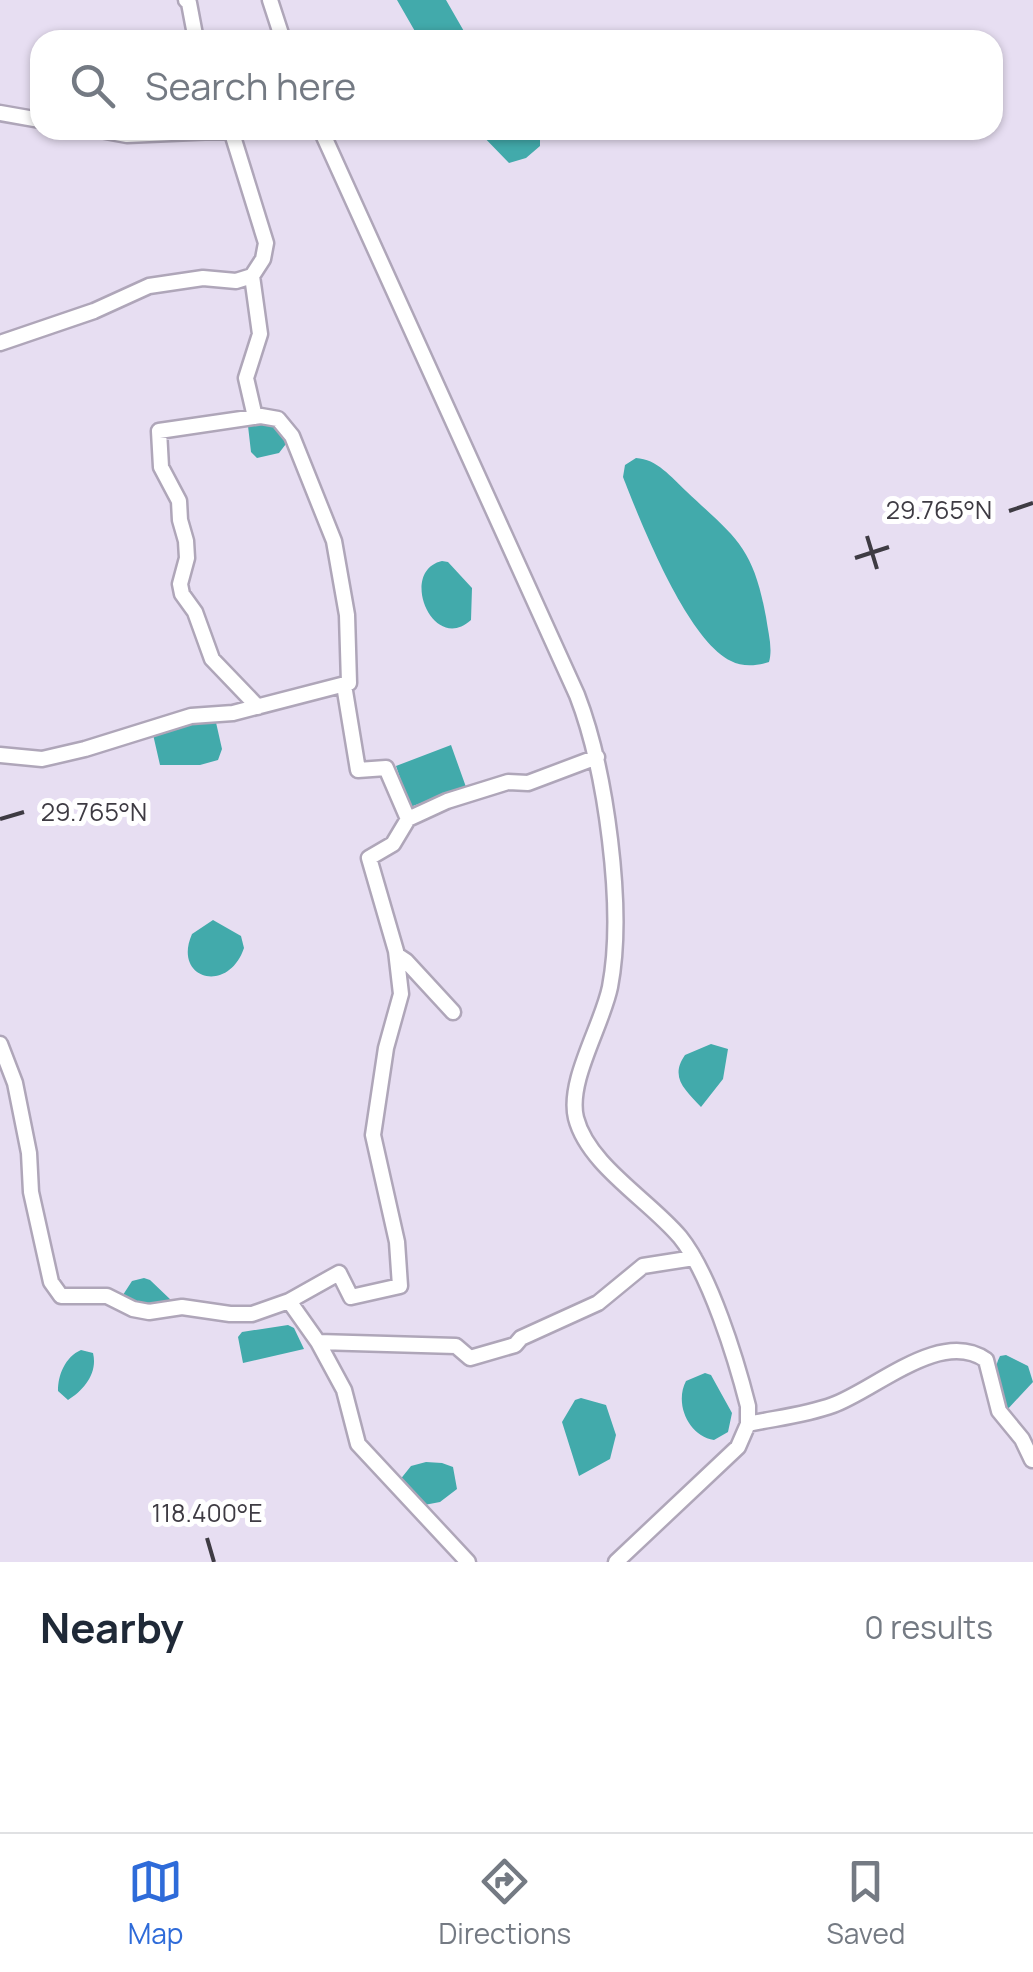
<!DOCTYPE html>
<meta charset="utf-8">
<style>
:root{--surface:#fff;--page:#f6f6f7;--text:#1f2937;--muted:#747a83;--line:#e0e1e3;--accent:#2e6bd9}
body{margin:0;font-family:Manrope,sans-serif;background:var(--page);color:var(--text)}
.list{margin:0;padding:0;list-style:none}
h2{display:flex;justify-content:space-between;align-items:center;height:130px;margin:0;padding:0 40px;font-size:42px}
h2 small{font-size:32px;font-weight:400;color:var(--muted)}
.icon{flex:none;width:55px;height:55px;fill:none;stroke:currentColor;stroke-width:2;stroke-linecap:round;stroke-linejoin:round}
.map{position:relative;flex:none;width:1033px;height:1562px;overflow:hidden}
.search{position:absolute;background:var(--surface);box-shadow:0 2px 8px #0004;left:30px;right:30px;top:30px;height:110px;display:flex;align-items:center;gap:25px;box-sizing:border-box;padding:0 35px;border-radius:30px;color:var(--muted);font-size:38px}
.sheet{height:270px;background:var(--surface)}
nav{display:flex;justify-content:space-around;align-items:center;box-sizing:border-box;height:140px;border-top:2px solid var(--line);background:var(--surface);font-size:28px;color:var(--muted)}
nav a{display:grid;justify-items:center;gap:5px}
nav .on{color:var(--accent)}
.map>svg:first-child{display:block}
.water{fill:#42aaab}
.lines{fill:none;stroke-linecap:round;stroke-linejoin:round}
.minor-casing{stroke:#afa6b9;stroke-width:19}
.minor{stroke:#fff;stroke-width:14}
.ticks{fill:none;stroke:#3e3b43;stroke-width:4}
.ticks-label{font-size:25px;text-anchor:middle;fill:#3e3b43;stroke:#fff;stroke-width:10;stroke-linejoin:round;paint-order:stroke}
</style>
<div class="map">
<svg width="1033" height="1562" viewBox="0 0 1033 1562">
<rect width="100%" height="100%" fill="#e7def2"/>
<path class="water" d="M 397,0 L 446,0 L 469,40 L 420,40 Z
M 477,130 L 532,130 L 540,140 L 540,146 L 526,158 L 509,163 Z
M 253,422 L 273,423 L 289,440 L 279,453 L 257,458 L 251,452 L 248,426 Z
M 636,458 C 657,459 671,477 686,491 C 736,538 753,546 766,617 C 768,632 773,648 769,662 C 757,666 742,667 731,661 C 687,640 641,523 623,477 L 625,465 Z
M 442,561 L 448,562 L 472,588 L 471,620 C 433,655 398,571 442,561 Z
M 215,718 L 222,749 L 218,760 L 200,765 L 160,765 L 152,730 Z
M 451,745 L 466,787 L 410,807 L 396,766 Z
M 213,920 L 241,936 L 244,948 C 228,995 172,979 192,934 Z
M 711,1044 L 728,1049 L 723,1079 L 701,1107 C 686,1090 669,1078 685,1055 Z
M 144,1278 L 150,1280 L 172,1301 C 153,1307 139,1306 121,1298 L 132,1281 Z
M 288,1325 L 294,1328 L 304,1349 L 243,1363 L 238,1337 L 242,1332 Z
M 81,1350 L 93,1353 C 98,1373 84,1390 68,1400 L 58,1391 C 58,1375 65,1357 81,1350 Z
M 1006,1355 L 1028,1366 L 1033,1382 L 1006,1411 C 1000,1393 990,1374 1000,1356 Z
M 705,1373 L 711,1375 L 732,1413 L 728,1432 L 714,1440 C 689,1436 674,1404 686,1381 Z
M 581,1398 L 606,1405 L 616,1435 L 610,1459 L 579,1476 L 562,1422 L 575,1400 Z
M 426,1462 L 442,1463 L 453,1467 L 457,1489 L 440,1502 L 419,1506 L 399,1481 L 411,1466 Z"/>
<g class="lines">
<defs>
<path id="minor" d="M 186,0 L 189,3 L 196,40
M 270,0 L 283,40
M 0,113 L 40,120
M 100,130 L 127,135 L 238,130
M 231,130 L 266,243 L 263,259 L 252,276 L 260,334 L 246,378 L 255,417
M 321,130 L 577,695 C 606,770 625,909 610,987 C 602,1026 567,1081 576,1118 C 588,1165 649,1200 680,1237 C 710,1274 736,1359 748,1406 L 748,1424 L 738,1447 L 616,1562
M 0,343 L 94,311 L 149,286 L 203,278 L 236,281 L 252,276
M 344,685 L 358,770 L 386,768 L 408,819
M 0,755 L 42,759 L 85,749 L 191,716 L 233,713 L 349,683 L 347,615 L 334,541 L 292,436 L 278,419 L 261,416 L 159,431 L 161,467 L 179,501 L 180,520 L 186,541 L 187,558 L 180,584 L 182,594 L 195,612 L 212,659 L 258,707
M 397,955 L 406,961 L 453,1012
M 0,1044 L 15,1083 L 29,1153 L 31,1192 L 51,1282 L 61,1296 L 107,1296 L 133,1309 L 149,1312 L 182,1307 L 230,1314 L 252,1314 L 289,1301 L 339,1273 L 351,1297 L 400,1286 L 397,1242 L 373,1135 L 386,1048 L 401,994 L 396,951 L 369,858 L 393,844 L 408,819 L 447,801 L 508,782 L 528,783 L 597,757
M 289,1301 L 318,1342 L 344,1390 L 358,1444 L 468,1562
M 318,1342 L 456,1346 L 470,1358 L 515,1345 L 521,1338 L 598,1303 L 643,1266 L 694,1258
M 748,1424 C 776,1418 806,1415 833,1405 C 875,1390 941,1328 986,1360 L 999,1411 L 1022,1439 L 1032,1460"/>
</defs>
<use href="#minor" class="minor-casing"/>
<use href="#minor" class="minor"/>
</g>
<path class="ticks" d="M 1009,511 L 1033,503M 867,536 L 877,569M 855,558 L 889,547M 0,819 L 24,812M 207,1538 L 214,1562"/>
<g class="ticks-label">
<text x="939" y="519">29.765°N</text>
<text x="94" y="821">29.765°N</text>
<text x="207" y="1522">118.400°E</text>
</g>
</svg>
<div class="search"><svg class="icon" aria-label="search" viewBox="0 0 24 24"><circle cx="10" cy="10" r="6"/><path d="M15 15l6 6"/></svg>Search here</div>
</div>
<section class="sheet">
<h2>Nearby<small>0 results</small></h2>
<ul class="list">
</ul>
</section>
<nav>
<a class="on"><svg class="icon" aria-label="map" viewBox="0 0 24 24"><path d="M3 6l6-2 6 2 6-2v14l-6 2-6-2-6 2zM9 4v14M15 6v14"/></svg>Map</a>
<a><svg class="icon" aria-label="directions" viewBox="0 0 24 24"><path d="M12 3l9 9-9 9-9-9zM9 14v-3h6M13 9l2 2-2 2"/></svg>Directions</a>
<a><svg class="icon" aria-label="saved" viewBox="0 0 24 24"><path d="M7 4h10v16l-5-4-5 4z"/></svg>Saved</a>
</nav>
